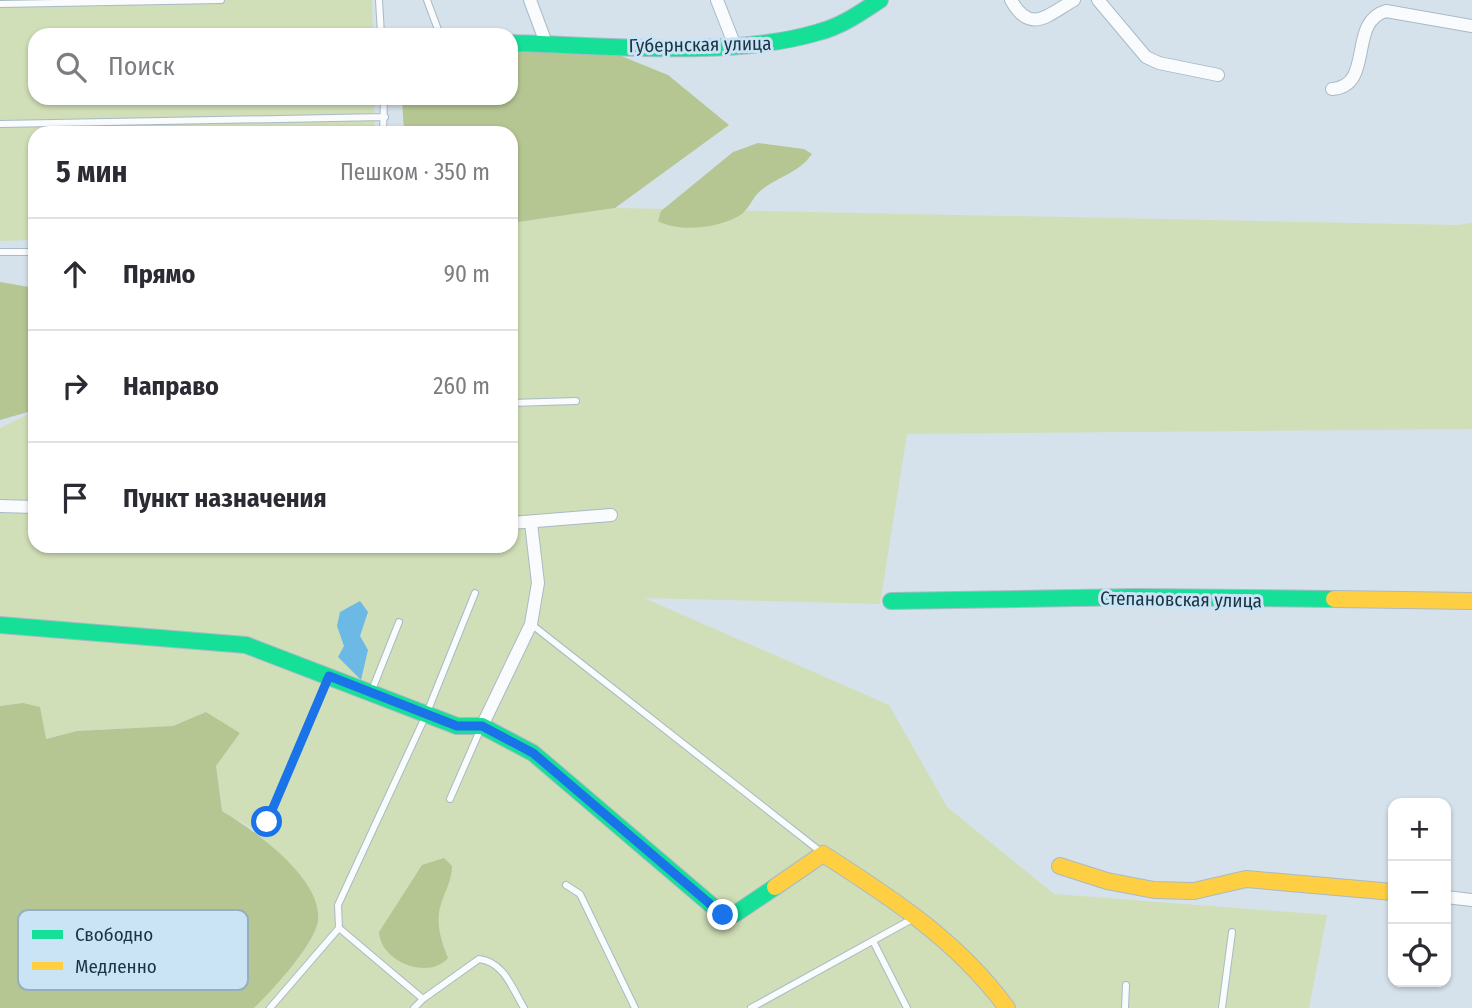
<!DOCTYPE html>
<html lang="ru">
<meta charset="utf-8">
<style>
:root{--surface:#fff;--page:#f2f2f3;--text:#2b2b33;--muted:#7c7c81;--line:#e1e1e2}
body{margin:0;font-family:"Fira Sans Condensed",sans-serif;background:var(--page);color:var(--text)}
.controls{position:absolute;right:21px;bottom:21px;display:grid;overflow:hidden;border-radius:14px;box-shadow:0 2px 5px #0004}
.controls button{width:63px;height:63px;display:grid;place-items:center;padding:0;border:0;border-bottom:2px solid var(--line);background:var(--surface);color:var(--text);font:35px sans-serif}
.stop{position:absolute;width:21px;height:21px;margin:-16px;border:5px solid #1a73e8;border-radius:50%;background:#fff}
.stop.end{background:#1a73e8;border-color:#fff;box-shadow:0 2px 7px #0008}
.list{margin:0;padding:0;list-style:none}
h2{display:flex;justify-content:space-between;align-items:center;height:91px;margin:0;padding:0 28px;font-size:30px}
h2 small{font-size:23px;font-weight:400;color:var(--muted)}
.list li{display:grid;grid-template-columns:46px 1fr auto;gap:21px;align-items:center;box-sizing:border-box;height:112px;padding:0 28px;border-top:2px solid var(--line)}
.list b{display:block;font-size:26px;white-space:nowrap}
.list em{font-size:23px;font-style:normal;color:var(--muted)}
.icon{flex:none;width:38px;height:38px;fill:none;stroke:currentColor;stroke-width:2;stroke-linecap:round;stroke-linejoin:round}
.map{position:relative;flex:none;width:1472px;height:1008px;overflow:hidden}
.search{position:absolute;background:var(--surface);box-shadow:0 2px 5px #0004;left:28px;top:28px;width:490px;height:77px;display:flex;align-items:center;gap:18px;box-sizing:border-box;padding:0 24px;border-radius:21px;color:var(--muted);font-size:26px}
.panel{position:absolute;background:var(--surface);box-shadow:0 2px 5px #0004;left:28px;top:126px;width:490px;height:427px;border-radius:21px}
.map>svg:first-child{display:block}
.green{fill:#d0dfb7}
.forest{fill:#b5c692}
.water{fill:#6cb9e6}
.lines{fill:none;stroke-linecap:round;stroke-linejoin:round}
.lane-casing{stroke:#a8bac6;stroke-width:8}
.street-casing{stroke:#a8bac6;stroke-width:14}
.fast-casing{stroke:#a8bac6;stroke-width:18}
.slow-casing{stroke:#a8bac6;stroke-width:18}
.lane{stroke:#f9fbfc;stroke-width:6}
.street{stroke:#f9fbfc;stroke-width:12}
.fast{stroke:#16e098;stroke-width:16}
.slow{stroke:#ffcf43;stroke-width:16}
.route{stroke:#1a73e8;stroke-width:9}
.labels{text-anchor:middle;stroke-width:6;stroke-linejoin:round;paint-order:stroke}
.street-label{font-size:19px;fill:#1a3444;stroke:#cbe4f5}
.key{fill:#cbe4f5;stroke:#96afc0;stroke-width:2}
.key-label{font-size:19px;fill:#1a3444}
</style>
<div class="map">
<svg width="1472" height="1008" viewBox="0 0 1472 1008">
<rect width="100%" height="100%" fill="#d5e2eb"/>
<path class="green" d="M 0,0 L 372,0 L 373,35 L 35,35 L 35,98 L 374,98 L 375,133 L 35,133 L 35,240 L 0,241 Z
M 615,208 L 1456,225 L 1472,223 L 1472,429 L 907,434 L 880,604 L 644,598 L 889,705 L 947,807 L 1054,894 L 1327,915 L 1309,1008 L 254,1008 L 306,944 L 318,921 L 258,832 L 222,811 L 216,766 L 240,733 L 206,712 L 173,726 L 77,731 L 45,739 L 23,703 L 0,706 L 0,428 L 35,411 L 35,546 L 511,546 L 511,223 Z"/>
<path class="forest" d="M 511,49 L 614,53 L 668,75 L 729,125 L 615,208 L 511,223 L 511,133 L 404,133 L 402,98 L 511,98 Z
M 758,143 L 804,149 L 812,154 C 798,174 776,177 759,192 C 752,199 749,208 742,214 C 722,228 679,233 658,221 L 661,211 L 733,152 Z
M 0,282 L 35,288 L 35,410 L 0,420 Z
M 23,703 L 40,707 L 46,739 L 77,731 L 173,726 L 206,712 L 240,733 L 216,766 L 222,811 C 254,830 323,879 318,921 C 314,945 272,991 254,1008 L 0,1008 L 0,706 Z
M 444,858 L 452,866 C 452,880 445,891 441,904 C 435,923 441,940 448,958 C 428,981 380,961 379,932 L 422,865 Z"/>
<path class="water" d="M 360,601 L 368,612 L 360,636 L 368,650 L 361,680 L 338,657 L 344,646 L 337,626 L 340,612 Z"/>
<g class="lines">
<defs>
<path id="lane" d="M 379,0 L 381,35
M 427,0 L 440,35
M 0,4 L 221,0
M 0,124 L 385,117
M 383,133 L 384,98
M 0,252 L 35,252
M 511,403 L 576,401
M 531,624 L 821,852
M 372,690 L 399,622
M 450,799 L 481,728
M 267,822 L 329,677
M 566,885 L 580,894 L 635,1008
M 339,928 L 338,905 L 426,715 L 475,593
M 873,941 L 907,1008
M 423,999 L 479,959 C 504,962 512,988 524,1008
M 270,1008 L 339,928 L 423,999 L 414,1008
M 751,1008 L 914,918
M 1125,1008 L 1126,985
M 1222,1008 L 1232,932"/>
<path id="street" d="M 530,0 L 546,43
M 717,0 L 735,46
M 1011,0 C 1030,35 1048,15 1074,0
M 1098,0 L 1146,57 L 1159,63 L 1218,75
M 1332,89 C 1375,86 1347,22 1386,11 L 1472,26
M 0,506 L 35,507
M 511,523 L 611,515
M 482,726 L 531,624 L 538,583 L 531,523
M 1446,897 L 1472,900"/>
<path id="fast" d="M 511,43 C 605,45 730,59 819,32 C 842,26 860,13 880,0
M 891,601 L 1136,597 L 1334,599
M 0,625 L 246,645 L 457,726 L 482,726 L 533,753 L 723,915 L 735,914 L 775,887"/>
<path id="slow" d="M 1334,599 L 1472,601
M 1060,866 L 1107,881 L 1154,890 L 1194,891 L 1246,879 L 1393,892
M 775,887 L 823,854 C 892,898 958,941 1007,1008"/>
</defs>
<use href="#lane" class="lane-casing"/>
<use href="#street" class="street-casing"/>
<use href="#fast" class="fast-casing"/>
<use href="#slow" class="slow-casing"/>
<use href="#lane" class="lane"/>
<use href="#street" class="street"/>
<use href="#fast" class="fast"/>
<use href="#slow" class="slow"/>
</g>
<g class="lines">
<path class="route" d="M 267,822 L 329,676 L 457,726 L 482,726 L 533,753 L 723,915"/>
</g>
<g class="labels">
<g class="street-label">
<text transform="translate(700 44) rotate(-1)" y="7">Губернская улица</text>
<text transform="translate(1181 599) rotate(1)" y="7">Степановская улица</text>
</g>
</g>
<rect x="18" y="910" width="230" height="80" rx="10" class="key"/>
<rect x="32" y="930" width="31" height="9" fill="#16e098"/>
<rect x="32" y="962" width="31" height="8" fill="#ffcf43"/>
<g class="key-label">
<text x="75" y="941">Свободно</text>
<text x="75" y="973">Медленно</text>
</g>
</svg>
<div class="controls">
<button>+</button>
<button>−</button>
<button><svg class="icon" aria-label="locate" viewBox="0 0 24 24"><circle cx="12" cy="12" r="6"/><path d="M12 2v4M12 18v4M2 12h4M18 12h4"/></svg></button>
</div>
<div class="stop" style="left:267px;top:822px"></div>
<div class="stop end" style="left:723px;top:915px"></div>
<div class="search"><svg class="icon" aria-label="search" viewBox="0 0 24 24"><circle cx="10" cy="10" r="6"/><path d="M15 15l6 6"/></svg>Поиск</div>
<section class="panel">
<h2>5 мин<small>Пешком · 350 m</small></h2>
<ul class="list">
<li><svg class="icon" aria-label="ahead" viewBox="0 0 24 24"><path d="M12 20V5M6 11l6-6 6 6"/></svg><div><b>Прямо</b></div><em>90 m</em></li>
<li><svg class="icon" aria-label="right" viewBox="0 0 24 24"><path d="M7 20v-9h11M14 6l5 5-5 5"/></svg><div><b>Направо</b></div><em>260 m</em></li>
<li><svg class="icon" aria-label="arrive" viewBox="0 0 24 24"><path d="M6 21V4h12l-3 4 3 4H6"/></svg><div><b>Пункт назначения</b></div></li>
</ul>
</section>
</div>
